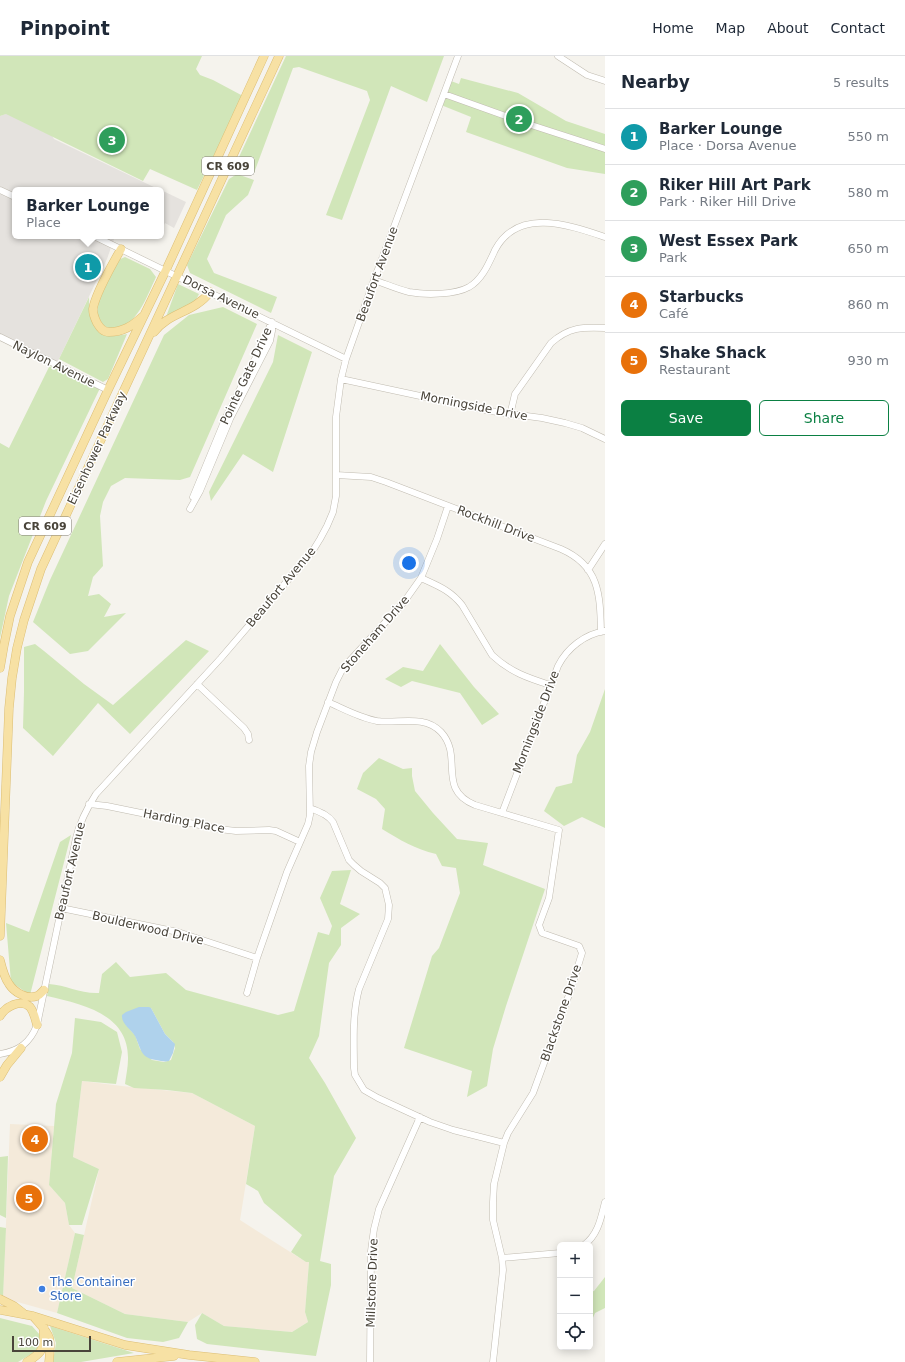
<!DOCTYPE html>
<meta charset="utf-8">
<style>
:root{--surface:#fff;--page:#f6f6f7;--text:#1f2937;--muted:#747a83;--line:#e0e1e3;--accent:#0b8043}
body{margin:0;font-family:"DejaVu Sans",sans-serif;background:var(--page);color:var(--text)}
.controls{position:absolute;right:12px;bottom:12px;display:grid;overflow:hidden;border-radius:6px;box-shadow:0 2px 10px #0003}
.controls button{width:36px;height:36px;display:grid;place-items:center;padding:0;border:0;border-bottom:1px solid var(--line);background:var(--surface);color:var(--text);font:20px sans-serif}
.scale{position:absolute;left:12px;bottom:10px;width:79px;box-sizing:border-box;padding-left:4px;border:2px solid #49443a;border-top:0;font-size:11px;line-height:14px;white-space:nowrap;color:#49443a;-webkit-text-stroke:3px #fff;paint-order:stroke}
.you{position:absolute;left:409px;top:507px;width:14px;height:14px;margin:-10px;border:3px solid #fff;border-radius:50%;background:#1a73e8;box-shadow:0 0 0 6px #1a73e833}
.badge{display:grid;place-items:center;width:26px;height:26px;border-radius:50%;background:var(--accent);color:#fff;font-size:13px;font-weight:700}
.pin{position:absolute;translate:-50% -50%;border:2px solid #fff;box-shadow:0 1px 4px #0006}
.popup{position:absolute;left:12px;top:131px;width:152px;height:52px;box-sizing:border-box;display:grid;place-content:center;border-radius:6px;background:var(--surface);filter:drop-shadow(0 1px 3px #0005);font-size:13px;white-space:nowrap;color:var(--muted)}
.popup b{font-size:15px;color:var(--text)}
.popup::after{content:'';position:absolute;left:50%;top:100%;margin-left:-8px;border:8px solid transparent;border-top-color:var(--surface)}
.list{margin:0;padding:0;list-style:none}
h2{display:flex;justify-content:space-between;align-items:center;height:52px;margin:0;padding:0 16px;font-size:17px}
h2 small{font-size:13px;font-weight:400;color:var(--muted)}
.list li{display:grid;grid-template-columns:26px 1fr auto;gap:12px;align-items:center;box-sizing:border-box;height:56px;padding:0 16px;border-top:1px solid var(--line)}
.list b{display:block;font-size:15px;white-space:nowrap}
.list p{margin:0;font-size:13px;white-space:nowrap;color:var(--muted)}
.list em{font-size:13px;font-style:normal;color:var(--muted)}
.actions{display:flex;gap:8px;padding:12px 16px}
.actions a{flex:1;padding:9px 0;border:1px solid var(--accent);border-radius:6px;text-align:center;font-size:14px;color:var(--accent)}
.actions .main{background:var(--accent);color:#fff}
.icon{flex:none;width:22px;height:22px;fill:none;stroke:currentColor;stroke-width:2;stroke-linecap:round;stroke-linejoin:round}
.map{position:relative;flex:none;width:605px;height:1306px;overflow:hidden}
header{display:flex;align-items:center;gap:24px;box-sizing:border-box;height:56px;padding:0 20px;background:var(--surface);border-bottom:1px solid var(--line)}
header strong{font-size:19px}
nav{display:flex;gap:22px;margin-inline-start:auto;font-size:14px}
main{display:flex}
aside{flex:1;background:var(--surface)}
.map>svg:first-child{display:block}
.commercial{fill:#f4eada}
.industrial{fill:#e5e2de}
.green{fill:#d1e6b9;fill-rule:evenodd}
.water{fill:#afd2ec}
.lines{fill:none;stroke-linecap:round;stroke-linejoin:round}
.minor-casing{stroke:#c0bbb0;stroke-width:7}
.major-casing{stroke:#dcbe74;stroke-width:9}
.minor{stroke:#fff;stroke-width:6}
.major{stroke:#f7e1a4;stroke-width:8}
.shop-dot{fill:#3f7fe0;stroke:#fff;stroke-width:1.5}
.labels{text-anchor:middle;stroke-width:3;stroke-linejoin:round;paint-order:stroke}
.shield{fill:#fff;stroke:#807c75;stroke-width:1}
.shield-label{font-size:11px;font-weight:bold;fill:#49443a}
.street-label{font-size:12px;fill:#49443a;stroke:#fff}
.shop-label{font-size:12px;fill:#366cbe;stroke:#fff;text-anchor:start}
</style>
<header>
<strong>Pinpoint</strong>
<nav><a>Home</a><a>Map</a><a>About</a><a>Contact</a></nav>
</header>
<main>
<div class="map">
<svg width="605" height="1306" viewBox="0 0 605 1306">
<rect width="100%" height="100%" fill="#f5f3ed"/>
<path class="commercial" d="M 82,1025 L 122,1030 L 192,1037 L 255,1070 L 240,1164 L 306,1206 L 309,1205 L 305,1256 L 308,1266 L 292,1276 L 224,1270 L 202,1257 L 188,1266 L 125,1258 L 72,1232 L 99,1113 L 73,1101 Z
M 10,1068 L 54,1070 L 49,1129 L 65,1147 L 69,1169 L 75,1177 L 57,1257 L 3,1242 Z"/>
<path class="industrial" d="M 33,48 L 54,83 L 160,134 L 15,134 L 15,180 L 115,180 L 107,203 L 56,309 L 0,281 L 0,60 Z
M 161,134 L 186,146 L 174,172 L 165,167 L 161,176 Z"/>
<path class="green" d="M 0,0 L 202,0 L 196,13 L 200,19 L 213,24 L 243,40 L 197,134 L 150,113 L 143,125 L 6,58 L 0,60 Z
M 286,0 L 444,0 L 427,46 L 391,30 L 342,164 L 326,159 L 370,44 L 367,35 L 299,11 L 293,12 L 254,117 L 242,110 L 239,101 Z
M 461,22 L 518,37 L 566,65 L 605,78 L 605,118 L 567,112 L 466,76 L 471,61 L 441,49 L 451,25 L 459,28 Z
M 237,118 L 254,124 L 248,139 L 226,159 L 207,203 L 214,217 L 277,241 L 271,257 L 190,217 L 187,209 L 229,123 Z
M 125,201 L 150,213 L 156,221 C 148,238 136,273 113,273 C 111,273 107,271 104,270 L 97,260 L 99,242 L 118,204 Z
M 178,228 L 199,238 L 195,246 L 166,261 Z
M 89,241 C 89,269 96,285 127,278 L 108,323 L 103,326 L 59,303 Z
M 223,251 L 257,268 L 190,421 L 180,424 L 125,422 L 111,430 L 103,446 L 100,460 L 103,510 L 93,521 L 88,540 L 99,538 L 111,548 L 104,561 L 126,557 L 88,595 L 70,598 L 33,566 L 50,524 L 164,279 L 189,259 Z
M 278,279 L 312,296 L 273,416 L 243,398 L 211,445 L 209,436 L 273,306 Z
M 58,309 L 101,330 L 46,445 L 9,540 L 0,582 L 0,387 L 9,392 L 49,311 Z
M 186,584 L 209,595 L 130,678 L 98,647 L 53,700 L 23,672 L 24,636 L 24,591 L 35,588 L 44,595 L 84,628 L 113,649 Z
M 440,588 L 474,631 L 499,658 L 482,669 L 460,637 L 412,625 L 401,631 L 385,623 L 403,611 L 423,615 Z
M 605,633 L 605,772 L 582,761 L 564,770 L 544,755 L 556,731 L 572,727 L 577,699 L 590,676 Z
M 379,702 L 403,713 L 412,712 L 412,720 L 415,735 L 433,757 L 457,783 L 488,787 L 483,809 L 545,833 L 506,950 L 493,993 L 487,1030 L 467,1041 L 472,1015 L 404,992 L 432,900 L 439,892 L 460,837 L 456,812 L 442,810 L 436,798 C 415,793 400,784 382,773 L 385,753 L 376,743 L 357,733 L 363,717 Z
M 71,779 L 30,939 L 11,926 L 6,867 L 29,876 L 60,786 Z
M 351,814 L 340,848 L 360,858 L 341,872 L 341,889 L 329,907 L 319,980 L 309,1002 L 325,1027 L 356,1082 L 334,1120 L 320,1205 L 331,1208 L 331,1229 L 316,1300 L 207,1288 L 197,1283 L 195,1269 L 202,1257 L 224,1270 L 292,1276 L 308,1266 L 305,1256 L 309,1206 L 306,1206 L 291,1196 L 302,1179 L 264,1147 L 258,1135 L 246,1128 L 255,1070 L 192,1037 L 167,1034 L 134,1032 L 125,1028 C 126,1020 128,1011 128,1003 C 129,958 82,948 47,940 L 49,928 C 66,929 81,938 99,937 L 102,918 L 116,906 L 130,921 L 166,917 L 186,934 L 278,959 L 294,955 L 318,876 L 329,879 L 332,870 L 320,842 L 332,815 ZM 151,952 L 165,978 L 173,986 L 175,992 L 171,1004 L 164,1006 L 152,1004 L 140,993 L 135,979 L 126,969 Z
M 75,962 L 101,966 L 117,976 L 122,996 L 116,1028 L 82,1025 L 73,1101 L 99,1113 L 82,1169 L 69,1169 L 65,1147 L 49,1129 L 56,1048 L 72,997 Z
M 8,1100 L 6,1162 L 0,1159 L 0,1101 Z
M 0,1171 L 6,1172 L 3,1242 L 0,1238 Z
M 75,1177 L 84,1179 L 72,1232 L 125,1258 L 188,1266 L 179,1282 L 163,1286 L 127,1282 L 57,1257 Z
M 605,1221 L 605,1252 L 595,1257 L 590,1269 L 590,1236 L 594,1235 Z
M 0,1262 L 32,1270 L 40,1279 L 38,1294 L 18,1306 L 0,1306 Z
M 50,1270 L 134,1297 L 81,1306 L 53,1306 L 56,1287 Z"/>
<path class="water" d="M 139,951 L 149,951 L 151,952 L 165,978 L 175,988 L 173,997 L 169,1005 C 165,1006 161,1005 156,1004 C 140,1002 141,992 135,980 C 131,973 121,968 122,959 L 126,956 Z"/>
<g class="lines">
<defs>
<path id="minor" d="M 558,0 L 587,19 L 605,25
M 444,38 L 525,67 L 605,93
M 0,134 L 15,141
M 94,180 L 346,303
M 374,224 C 386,228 397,233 409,236 C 425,239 455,239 469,231 C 482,224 489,207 495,194 C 518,151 569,169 605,181
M 0,281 L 108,334
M 341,323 L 490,355 L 542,362 L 565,367 L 582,372 L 605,383
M 510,359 L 515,338 L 551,287 C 569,271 582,271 605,272
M 336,419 L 371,421 L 386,426 L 561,493 C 600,510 600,539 601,576
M 193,441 L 226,361 L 265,283 L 271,267
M 190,453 L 200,435 L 230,363 L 270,285 L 272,275 L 272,266
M 588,514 L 605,488
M 421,522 C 438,530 450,534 462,549 L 492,599 C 510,616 528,622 550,629
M 197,628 L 244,672 L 248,678 L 249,684
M 328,646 C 344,653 360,662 377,665 C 398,668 424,658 441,676 C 464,701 436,733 475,749 L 559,774 L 549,842 L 539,869 L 542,877 L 579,890 L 582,897 L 570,936 L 533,1037 L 508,1077 L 504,1087 L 494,1128 L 493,1146 L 493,1164 L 502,1202 L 503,1214 L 493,1306
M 89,748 L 107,750 L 219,773 L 236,775 L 269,774 L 276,775 L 300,786
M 310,752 C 319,756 327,758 333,766 L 349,804 L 354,809 L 361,815 L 380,827 L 385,832 L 389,849 L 388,863 L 359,933 C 352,959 354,986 354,1012 L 355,1019 L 364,1034 L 378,1042 L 430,1066 L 453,1074 L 504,1087
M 502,757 L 558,610 C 567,592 585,578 605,575
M 61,852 L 178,876 L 257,902
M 247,937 L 257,902 L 287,816 L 308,768 L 310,759 L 309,710 L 311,696 L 317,676 L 336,626 L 343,612 L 404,546 L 421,522 L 437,483 L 448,450
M 0,998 C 19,995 30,987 37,969 L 76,782 C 80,765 87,752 96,738 L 221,602 L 312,496 L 320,483 L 327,470 L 333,456 L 336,440 L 336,361 L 341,323 L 346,303 L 374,224 L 458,0
M 584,1189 C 598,1179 601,1162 605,1146
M 502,1202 L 560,1197
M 370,1306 L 371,1195 L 374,1173 L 379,1153 L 420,1061"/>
<path id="major" d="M 121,193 C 113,207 95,238 93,253 C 93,257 95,263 97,267 C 100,272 103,276 109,276 C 123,276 132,270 142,261
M 154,276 C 169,256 194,257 210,236
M 0,612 L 4,589 L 10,560 L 28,506 L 108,334 L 166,214 L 264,0
M 0,880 L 9,652 L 12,622 L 17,592 L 24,564 L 41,513 L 279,0
M 0,904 C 2,912 4,921 9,928 C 14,936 27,944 37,940 C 40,939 42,936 44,934
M 0,960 C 5,951 21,942 30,951 C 34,956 35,962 37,969
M 0,1021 L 7,1009 L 21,992
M 0,1243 L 14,1250 L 23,1257
M 0,1254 L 33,1260 L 125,1289 L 189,1299 L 255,1306
M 33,1260 C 50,1280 52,1278 49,1306
M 27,1306 C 35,1301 43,1296 44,1286 C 44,1281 43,1277 44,1272
M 117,1306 L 174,1300"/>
</defs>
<use href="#minor" class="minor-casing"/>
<use href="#major" class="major-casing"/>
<use href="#minor" class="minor"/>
<use href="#major" class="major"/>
</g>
<circle class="shop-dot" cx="42" cy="1233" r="4"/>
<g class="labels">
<g class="shield">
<rect x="202" y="101" width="52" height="18" rx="3"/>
<rect x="19" y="461" width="52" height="18" rx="3"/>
</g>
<g class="shield-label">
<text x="228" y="114">CR 609</text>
<text x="45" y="474">CR 609</text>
</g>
<g class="street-label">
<text transform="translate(377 218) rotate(-70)" y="4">Beaufort Avenue</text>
<text transform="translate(221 241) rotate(26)" y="4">Dorsa Avenue</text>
<text transform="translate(54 308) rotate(26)" y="4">Naylon Avenue</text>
<text transform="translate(246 320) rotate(-65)" y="4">Pointe Gate Drive</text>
<text transform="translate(474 350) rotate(11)" y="4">Morningside Drive</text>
<text transform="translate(97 392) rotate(-65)" y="4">Eisenhower Parkway</text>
<text transform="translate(496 468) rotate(21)" y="4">Rockhill Drive</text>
<text transform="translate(281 531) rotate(-50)" y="4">Beaufort Avenue</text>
<text transform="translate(375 578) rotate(-49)" y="4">Stoneham Drive</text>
<text transform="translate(536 666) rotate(-69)" y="4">Morningside Drive</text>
<text transform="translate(184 765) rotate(11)" y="4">Harding Place</text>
<text transform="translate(70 815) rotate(-77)" y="4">Beaufort Avenue</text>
<text transform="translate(148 872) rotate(13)" y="4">Boulderwood Drive</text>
<text transform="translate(561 957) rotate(-71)" y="4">Blackstone Drive</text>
<text transform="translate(372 1227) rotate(-88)" y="4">Millstone Drive</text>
</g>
<g class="shop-label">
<text x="50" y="1230">The Container<tspan x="50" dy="14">Store</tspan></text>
</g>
</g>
</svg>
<div class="controls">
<button>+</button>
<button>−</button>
<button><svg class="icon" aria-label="locate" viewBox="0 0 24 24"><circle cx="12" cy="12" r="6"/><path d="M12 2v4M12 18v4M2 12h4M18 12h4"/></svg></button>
</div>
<div class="scale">100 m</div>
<div class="you"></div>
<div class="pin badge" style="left:88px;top:211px;background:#0f9aa8">1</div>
<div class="popup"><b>Barker Lounge</b>Place</div>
<div class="pin badge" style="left:519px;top:63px;background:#2e9e5b">2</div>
<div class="pin badge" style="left:112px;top:84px;background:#2e9e5b">3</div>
<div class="pin badge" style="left:35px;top:1083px;background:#e8710a">4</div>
<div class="pin badge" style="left:29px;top:1142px;background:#e8710a">5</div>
</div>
<aside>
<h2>Nearby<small>5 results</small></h2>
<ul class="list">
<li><span class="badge" style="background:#0f9aa8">1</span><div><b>Barker Lounge</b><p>Place · Dorsa Avenue</p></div><em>550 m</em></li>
<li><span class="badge" style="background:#2e9e5b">2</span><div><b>Riker Hill Art Park</b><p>Park · Riker Hill Drive</p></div><em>580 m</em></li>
<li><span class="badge" style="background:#2e9e5b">3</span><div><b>West Essex Park</b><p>Park</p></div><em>650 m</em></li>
<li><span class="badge" style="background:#e8710a">4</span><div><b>Starbucks</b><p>Café</p></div><em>860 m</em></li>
<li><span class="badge" style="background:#e8710a">5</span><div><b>Shake Shack</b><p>Restaurant</p></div><em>930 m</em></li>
</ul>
<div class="actions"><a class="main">Save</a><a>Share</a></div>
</aside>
</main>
